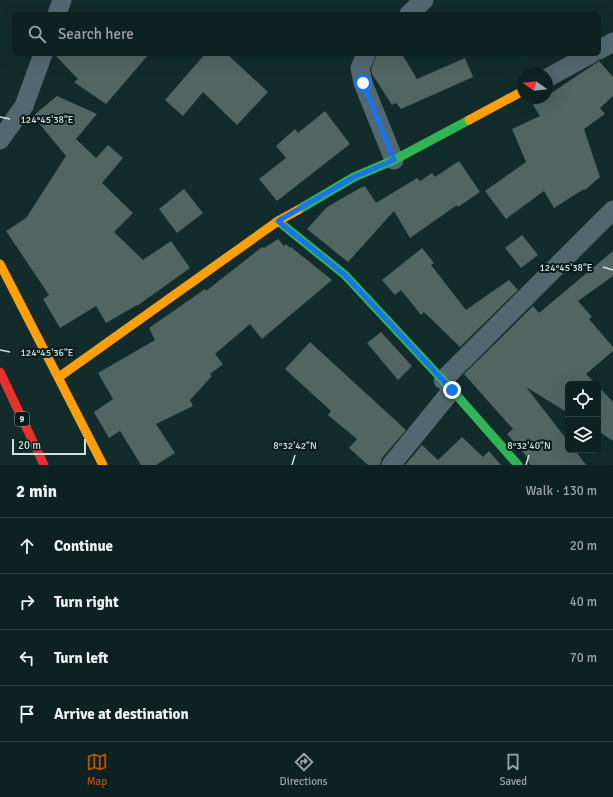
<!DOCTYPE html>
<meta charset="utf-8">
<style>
:root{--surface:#0e2121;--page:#17292a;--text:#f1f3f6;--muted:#9ba3a5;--line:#2e3e3f;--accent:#b45309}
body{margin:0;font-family:Signika,sans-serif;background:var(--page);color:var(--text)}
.controls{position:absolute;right:12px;bottom:12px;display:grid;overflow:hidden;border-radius:6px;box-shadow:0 4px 16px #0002}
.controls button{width:36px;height:36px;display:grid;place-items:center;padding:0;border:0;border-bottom:1px solid var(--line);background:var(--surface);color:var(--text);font:20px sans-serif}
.compass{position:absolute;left:517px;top:68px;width:36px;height:36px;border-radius:50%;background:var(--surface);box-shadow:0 4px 16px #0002;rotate:284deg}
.scale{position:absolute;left:12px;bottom:10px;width:74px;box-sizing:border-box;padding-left:4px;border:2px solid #cce2e2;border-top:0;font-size:11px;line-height:14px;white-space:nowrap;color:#cce2e2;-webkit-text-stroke:3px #081a1a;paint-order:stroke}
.stop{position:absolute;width:12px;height:12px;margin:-9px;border:3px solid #1a73e8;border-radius:50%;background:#fff}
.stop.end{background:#1a73e8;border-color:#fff;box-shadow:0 1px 4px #0008}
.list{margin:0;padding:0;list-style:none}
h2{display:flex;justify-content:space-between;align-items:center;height:52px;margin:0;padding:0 16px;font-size:17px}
h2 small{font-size:13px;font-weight:400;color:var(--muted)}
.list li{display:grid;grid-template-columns:26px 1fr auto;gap:12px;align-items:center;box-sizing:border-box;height:56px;padding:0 16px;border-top:1px solid var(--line)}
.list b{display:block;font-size:15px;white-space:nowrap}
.list em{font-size:13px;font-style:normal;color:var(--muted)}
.icon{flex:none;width:22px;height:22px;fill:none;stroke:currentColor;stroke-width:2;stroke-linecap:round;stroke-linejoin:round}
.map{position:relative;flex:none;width:613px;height:465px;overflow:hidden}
.search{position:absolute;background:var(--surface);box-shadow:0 4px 16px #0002;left:12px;right:12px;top:12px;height:44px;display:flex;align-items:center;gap:10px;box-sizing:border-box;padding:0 14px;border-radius:6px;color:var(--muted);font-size:15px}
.sheet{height:276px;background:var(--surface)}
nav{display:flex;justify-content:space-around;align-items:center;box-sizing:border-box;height:56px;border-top:1px solid var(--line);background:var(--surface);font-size:11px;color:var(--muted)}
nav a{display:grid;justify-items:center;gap:2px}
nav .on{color:var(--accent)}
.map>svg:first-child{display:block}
.building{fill:#516561}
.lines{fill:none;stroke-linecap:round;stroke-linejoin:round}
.street{stroke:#526870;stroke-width:19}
.fast{stroke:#30b455;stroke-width:9}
.slow{stroke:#ff9f0a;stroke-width:9}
.jam{stroke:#e5322d;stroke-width:9}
.route{stroke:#1a73e8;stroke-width:5}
.ticks{fill:none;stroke:#cce2e2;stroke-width:1.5}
.labels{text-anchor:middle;stroke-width:4;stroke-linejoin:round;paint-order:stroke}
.shield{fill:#081a1a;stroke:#91a6a6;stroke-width:1}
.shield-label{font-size:9px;font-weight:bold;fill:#cce2e2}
.ticks-label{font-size:10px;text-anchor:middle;fill:#cce2e2;stroke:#081a1a;stroke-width:4;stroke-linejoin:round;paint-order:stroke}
</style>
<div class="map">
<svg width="613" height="465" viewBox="0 0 613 465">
<rect width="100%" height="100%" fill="#122c2c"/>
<path class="building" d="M 54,54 L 149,54 L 106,104 L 74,82 L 78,79 Z
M 205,54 L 227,54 L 268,92 L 237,125 L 203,92 L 183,116 L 165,100 Z
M 380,54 L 402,54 L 417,79 L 465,58 L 473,77 L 401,109 L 396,103 L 392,105 L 372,74 L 371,69 L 376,56 Z
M 599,61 L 613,77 L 613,96 L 600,108 L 605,114 L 584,129 L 600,177 L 585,190 L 584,189 L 554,208 L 544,191 L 506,219 L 485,191 L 526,162 L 512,129 L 540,116 L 533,105 L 544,98 L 547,98 L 547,96 Z
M 57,96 L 97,114 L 76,139 L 96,158 L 108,145 L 123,158 L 102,183 L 133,213 L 114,232 L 143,260 L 171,241 L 190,268 L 137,306 L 137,305 L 106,323 L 96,306 L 60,328 L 43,299 L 49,295 L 6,231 L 26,218 L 66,156 L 33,116 Z
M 325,111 L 350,144 L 277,201 L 259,179 L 286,158 L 276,146 L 295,129 L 298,133 Z
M 459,161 L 480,192 L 458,207 L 457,205 L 410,238 L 394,211 L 348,262 L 307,229 L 327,207 L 360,188 L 365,186 L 376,203 L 417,178 L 420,181 L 432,173 L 435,177 Z
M 184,189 L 203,213 L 177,233 L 159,209 Z
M 522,235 L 538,255 L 521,268 L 505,248 Z
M 278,239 L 284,246 L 286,244 L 290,248 L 291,247 L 332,280 L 262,339 L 250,324 L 215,354 L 223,364 L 210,374 L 212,376 L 190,400 L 193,406 L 156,424 L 175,453 L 156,465 L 141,465 L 120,431 L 109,438 L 94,412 L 113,399 L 98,373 L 155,340 L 149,328 L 205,289 L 206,291 L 262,247 L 264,248 Z
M 422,248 L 434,263 L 431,265 L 466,310 L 509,280 L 518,290 L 460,347 L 424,312 L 421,315 L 401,290 L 395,295 L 382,280 Z
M 613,251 L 613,276 L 578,301 L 592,317 L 589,319 L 613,347 L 613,351 L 586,374 L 596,384 L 568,384 L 568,413 L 526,387 L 568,441 L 568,450 L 575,450 L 586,465 L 530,465 L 527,457 L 507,434 L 513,429 L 464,374 L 533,306 L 539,313 Z
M 381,332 L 412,366 L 398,380 L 367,343 Z
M 310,342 L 406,430 L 382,458 L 380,465 L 368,465 L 349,448 L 357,439 L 328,415 L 331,411 L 285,369 Z
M 598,386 L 613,402 L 613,441 L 598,431 Z
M 462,437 L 483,457 L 489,451 L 501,465 L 405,465 L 422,445 L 438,460 Z"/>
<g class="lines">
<path class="street" d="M 57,14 L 62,0
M 409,14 L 424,0
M 599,50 L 613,42
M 366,54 L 360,68 L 363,83 L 394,160
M 547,78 L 591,54
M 0,140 L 24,106 L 43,54
M 443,380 L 613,210
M 391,465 L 452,390"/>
<path class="fast" d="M 298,210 L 354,177 L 394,160 L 469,120
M 278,221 L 345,275 L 452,390 L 518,465"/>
<path class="slow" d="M 469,120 L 523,91
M 0,264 L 103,465
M 59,377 L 278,221 L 298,210"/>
<path class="jam" d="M 0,372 L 44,465"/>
</g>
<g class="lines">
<path class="route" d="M 363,83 L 394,160 L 354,177 L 278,221 L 345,275 L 452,390"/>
</g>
<path class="ticks" d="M 0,117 L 10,119M 603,267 L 613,270M 0,350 L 10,352M 292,465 L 295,455M 526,465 L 529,455"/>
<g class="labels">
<rect class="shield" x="15" y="412" width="14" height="14" rx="3"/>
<g class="shield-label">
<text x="22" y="422">9</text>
</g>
</g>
<g class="ticks-label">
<text x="47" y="123">124°45'38"E</text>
<text x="566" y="271">124°45'38"E</text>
<text x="47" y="356">124°45'36"E</text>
<text x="295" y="449">8°32'42"N</text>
<text x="529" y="449">8°32'40"N</text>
</g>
</svg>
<div class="controls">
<button><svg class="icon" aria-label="locate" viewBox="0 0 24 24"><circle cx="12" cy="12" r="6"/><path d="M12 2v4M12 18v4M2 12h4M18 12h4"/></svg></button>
<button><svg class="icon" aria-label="layers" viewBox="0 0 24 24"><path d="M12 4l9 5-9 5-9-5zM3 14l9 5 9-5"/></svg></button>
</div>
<svg class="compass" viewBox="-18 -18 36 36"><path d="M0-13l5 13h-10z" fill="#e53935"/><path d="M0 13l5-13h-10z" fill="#9ba3a5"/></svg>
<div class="scale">20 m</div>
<div class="stop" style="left:363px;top:83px"></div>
<div class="stop end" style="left:452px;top:390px"></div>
<div class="search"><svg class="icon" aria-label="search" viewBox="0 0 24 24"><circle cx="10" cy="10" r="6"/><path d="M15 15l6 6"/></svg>Search here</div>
</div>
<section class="sheet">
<h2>2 min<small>Walk · 130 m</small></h2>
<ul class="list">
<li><svg class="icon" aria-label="ahead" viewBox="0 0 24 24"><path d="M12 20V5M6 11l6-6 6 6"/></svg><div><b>Continue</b></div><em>20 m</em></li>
<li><svg class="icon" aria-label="right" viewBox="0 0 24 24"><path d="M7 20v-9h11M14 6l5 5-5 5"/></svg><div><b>Turn right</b></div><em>40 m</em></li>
<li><svg class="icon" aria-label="left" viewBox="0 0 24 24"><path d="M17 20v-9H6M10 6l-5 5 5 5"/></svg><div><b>Turn left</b></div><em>70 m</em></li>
<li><svg class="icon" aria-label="arrive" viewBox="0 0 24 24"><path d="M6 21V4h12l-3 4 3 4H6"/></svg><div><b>Arrive at destination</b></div></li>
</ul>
</section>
<nav>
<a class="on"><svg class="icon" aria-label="map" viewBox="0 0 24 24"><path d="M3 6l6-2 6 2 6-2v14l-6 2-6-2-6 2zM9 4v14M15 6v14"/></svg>Map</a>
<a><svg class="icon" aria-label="directions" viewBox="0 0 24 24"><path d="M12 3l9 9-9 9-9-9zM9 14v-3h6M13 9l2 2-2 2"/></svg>Directions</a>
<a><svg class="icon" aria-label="saved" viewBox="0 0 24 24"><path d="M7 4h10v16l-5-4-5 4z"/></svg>Saved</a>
</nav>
